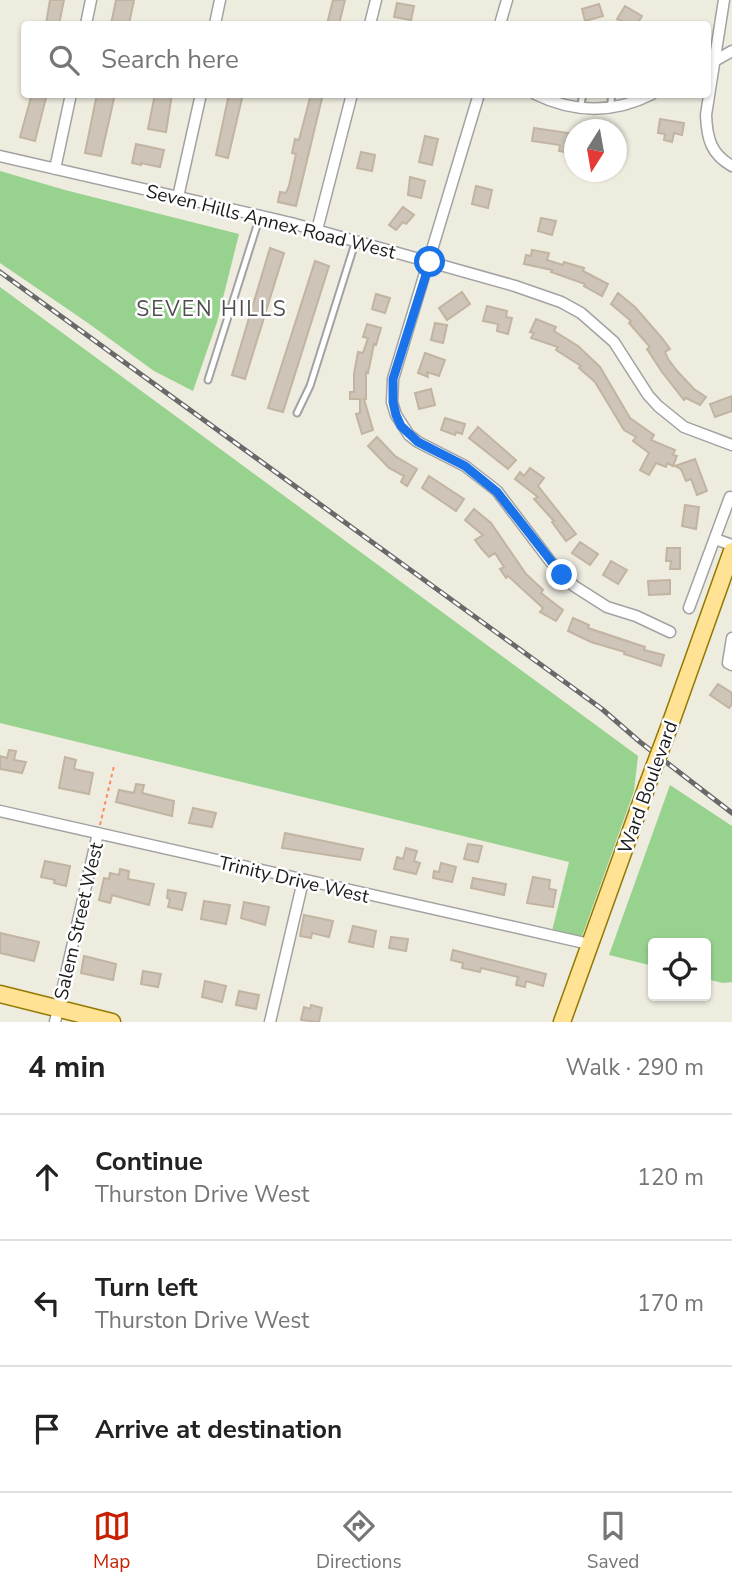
<!DOCTYPE html>
<meta charset="utf-8">
<style>
:root{--surface:#fff;--page:#f6f6f6;--text:#222;--muted:#767676;--line:#e0e0e0;--accent:#c62000}
body{margin:0;font-family:"Nunito Sans",sans-serif;background:var(--page);color:var(--text)}
.controls{position:absolute;right:21px;bottom:21px;display:grid;overflow:hidden;border-radius:7px;box-shadow:0 2px 5px #0004}
.controls button{width:63px;height:63px;display:grid;place-items:center;padding:0;border:0;border-bottom:2px solid var(--line);background:var(--surface);color:var(--text);font:35px sans-serif}
.compass{position:absolute;left:564px;top:119px;width:63px;height:63px;border-radius:50%;background:var(--surface);box-shadow:0 2px 5px #0004;rotate:191deg}
.stop{position:absolute;width:21px;height:21px;margin:-16px;border:5px solid #1a73e8;border-radius:50%;background:#fff}
.stop.end{background:#1a73e8;border-color:#fff;box-shadow:0 2px 7px #0008}
.list{margin:0;padding:0;list-style:none}
h2{display:flex;justify-content:space-between;align-items:center;height:91px;margin:0;padding:0 28px;font-size:30px}
h2 small{font-size:23px;font-weight:400;color:var(--muted)}
.list li{display:grid;grid-template-columns:46px 1fr auto;gap:21px;align-items:center;box-sizing:border-box;height:126px;padding:0 28px;border-top:2px solid var(--line)}
.list b{display:block;font-size:26px;white-space:nowrap}
.list p{margin:0;font-size:23px;white-space:nowrap;color:var(--muted)}
.list em{font-size:23px;font-style:normal;color:var(--muted)}
.icon{flex:none;width:38px;height:38px;fill:none;stroke:currentColor;stroke-width:2;stroke-linecap:round;stroke-linejoin:round}
.map{position:relative;flex:none;width:732px;height:1022px;overflow:hidden}
.search{position:absolute;background:var(--surface);box-shadow:0 2px 5px #0004;left:21px;right:21px;top:21px;height:77px;display:flex;align-items:center;gap:18px;box-sizing:border-box;padding:0 24px;border-radius:7px;color:var(--muted);font-size:26px}
.sheet{height:469px;background:var(--surface)}
nav{display:flex;justify-content:space-around;align-items:center;box-sizing:border-box;height:98px;border-top:2px solid var(--line);background:var(--surface);font-size:19px;color:var(--muted)}
nav a{display:grid;justify-items:center;gap:4px}
nav .on{color:var(--accent)}
.map>svg:first-child{display:block}
.forest{fill:#98d28f}
.building{fill:#cec5b8;stroke:#c1b4a0;stroke-width:2}
.lines{fill:none;stroke-linecap:round;stroke-linejoin:round}
.lane-casing{stroke:#a2a2a2;stroke-width:9}
.street-casing{stroke:#a2a2a2;stroke-width:13}
.primary-casing{stroke:#927900;stroke-width:19}
.path{stroke:#ff895f;stroke-width:2;stroke-dasharray:3.5 3.5;stroke-linecap:butt}
.lane{stroke:#fff;stroke-width:5}
.street{stroke:#fff;stroke-width:10}
.primary{stroke:#ffe293;stroke-width:16}
.rail-casing{stroke:#696969;stroke-width:5}
.rail{stroke:#fff;stroke-width:2.5;stroke-dasharray:8;stroke-linecap:butt}
.primary-bridge-casing{stroke:#927900;stroke-width:19;stroke-linecap:butt}
.primary-bridge{stroke:#ffe293;stroke-width:16}
.route{stroke:#1a73e8;stroke-width:9}
.labels{text-anchor:middle;stroke-width:5;stroke-linejoin:round;paint-order:stroke}
.street-label{font-size:19px;fill:#1b1b1b;stroke:#fff}
.neighbourhood-label{font-size:21px;letter-spacing:2px;fill:#4e4e4e;stroke:#fff}
</style>
<div class="map">
<svg width="732" height="1022" viewBox="0 0 732 1022">
<rect width="100%" height="100%" fill="#eeebdf"/>
<path class="forest" d="M 0,171 L 65,190 L 239,234 L 217,322 L 193,391 L 154,371 L 88,323 L 0,263 Z
M 0,287 L 638,756 L 634,791 L 580,942 L 551,935 L 569,862 L 0,723 Z
M 670,785 L 732,826 L 732,982 L 723,983 L 706,979 L 706,943 L 653,943 L 653,966 L 609,955 Z"/>
<path class="building" d="M 50,0 L 64,0 L 59,24 L 46,24 Z
M 116,0 L 134,0 L 129,24 L 111,24 Z
M 333,0 L 345,0 L 339,24 L 327,24 Z
M 397,3 L 414,6 L 411,20 L 394,17 Z
M 599,4 L 603,16 L 585,21 L 582,9 Z
M 625,6 L 642,16 L 637,24 L 627,24 L 617,19 Z
M 32,94 L 47,94 L 35,141 L 20,137 Z
M 97,94 L 115,94 L 101,156 L 85,153 Z
M 155,94 L 172,94 L 166,132 L 148,129 Z
M 229,94 L 243,94 L 228,158 L 216,155 Z
M 311,94 L 323,94 L 296,206 L 278,202 L 280,192 L 286,193 L 289,186 L 296,154 L 292,153 L 295,139 L 299,140 Z
M 660,119 L 684,123 L 682,135 L 674,133 L 672,142 L 664,140 L 665,134 L 658,133 Z
M 534,128 L 575,134 L 575,149 L 571,149 L 570,153 L 559,151 L 560,145 L 532,141 Z
M 425,136 L 438,139 L 432,165 L 419,162 Z
M 136,144 L 164,150 L 160,167 L 141,163 L 141,165 L 132,163 Z
M 361,152 L 375,155 L 372,171 L 357,168 Z
M 410,177 L 425,181 L 421,198 L 408,195 Z
M 476,186 L 492,190 L 488,208 L 472,204 Z
M 403,207 L 414,215 L 406,224 L 403,222 L 396,230 L 389,225 Z
M 541,218 L 556,221 L 552,235 L 538,231 Z
M 270,248 L 284,253 L 245,379 L 232,375 Z
M 532,250 L 549,253 L 547,260 L 563,265 L 564,262 L 584,268 L 583,271 L 608,284 L 602,296 L 584,286 L 585,284 L 551,272 L 552,270 L 524,264 L 526,255 L 531,256 Z
M 315,261 L 329,266 L 283,412 L 268,408 Z
M 462,292 L 470,304 L 447,320 L 439,308 Z
M 618,293 L 635,307 L 662,338 L 670,349 L 665,352 L 668,359 L 678,372 L 694,389 L 706,397 L 700,405 L 686,398 L 684,400 L 662,372 L 647,349 L 650,347 L 629,323 L 631,321 L 611,304 Z
M 376,294 L 390,298 L 385,313 L 372,309 Z
M 487,306 L 507,311 L 506,317 L 512,318 L 508,334 L 497,331 L 498,324 L 483,321 Z
M 536,319 L 556,327 L 554,331 L 578,346 L 600,367 L 630,418 L 654,435 L 651,440 L 675,450 L 673,455 L 677,456 L 673,466 L 667,463 L 666,467 L 656,463 L 649,475 L 640,470 L 649,453 L 633,441 L 636,437 L 624,430 L 595,382 L 579,368 L 581,366 L 556,350 L 558,347 L 531,338 L 534,333 L 530,332 Z
M 435,323 L 447,325 L 443,343 L 431,340 Z
M 367,324 L 381,328 L 376,345 L 374,344 L 368,373 L 366,372 L 366,399 L 364,399 L 373,430 L 362,434 L 356,414 L 360,413 L 360,399 L 350,399 L 350,392 L 354,392 L 354,374 L 358,352 L 363,353 L 368,338 L 363,337 Z
M 425,353 L 445,360 L 439,376 L 427,372 L 428,377 L 418,373 Z
M 431,389 L 435,405 L 419,409 L 415,393 Z
M 732,396 L 732,411 L 715,417 L 710,404 Z
M 445,418 L 465,424 L 462,434 L 456,432 L 455,435 L 441,430 Z
M 478,427 L 516,460 L 508,469 L 469,438 Z
M 377,437 L 395,456 L 417,469 L 407,486 L 401,482 L 404,476 L 389,468 L 368,446 Z
M 695,459 L 707,491 L 697,495 L 691,479 L 686,481 L 681,469 L 675,466 Z
M 530,468 L 544,478 L 538,486 L 576,534 L 566,541 L 552,522 L 554,521 L 534,499 L 538,497 L 515,479 L 520,472 L 524,476 Z
M 429,476 L 464,499 L 456,511 L 422,488 Z
M 685,505 L 699,507 L 696,529 L 682,526 Z
M 474,509 L 491,523 L 526,574 L 543,590 L 541,593 L 563,610 L 556,621 L 540,612 L 543,608 L 508,576 L 506,578 L 500,569 L 504,567 L 495,553 L 489,557 L 481,548 L 475,540 L 483,535 L 465,520 Z
M 580,542 L 598,554 L 590,565 L 572,553 Z
M 667,548 L 680,548 L 680,569 L 670,569 L 671,561 L 666,561 Z
M 611,561 L 627,570 L 618,584 L 603,575 Z
M 670,580 L 670,594 L 649,595 L 648,581 Z
M 573,618 L 589,625 L 588,628 L 645,647 L 644,650 L 664,655 L 661,666 L 624,654 L 625,652 L 591,642 L 568,631 Z
M 718,684 L 732,693 L 732,704 L 729,708 L 710,695 Z
M 9,750 L 16,751 L 14,760 L 26,762 L 22,773 L 0,769 L 0,756 L 7,758 Z
M 65,757 L 76,760 L 74,769 L 93,773 L 89,794 L 59,788 Z
M 136,784 L 144,785 L 142,793 L 174,801 L 172,816 L 116,802 L 119,790 L 134,793 Z
M 193,808 L 216,813 L 212,827 L 189,823 Z
M 285,833 L 363,849 L 360,860 L 282,848 Z
M 468,844 L 482,846 L 478,862 L 464,859 Z
M 406,848 L 417,851 L 414,861 L 420,863 L 416,874 L 394,869 L 397,857 L 403,859 Z
M 45,861 L 70,866 L 66,886 L 54,883 L 55,880 L 41,877 Z
M 441,863 L 456,867 L 452,882 L 433,878 L 434,871 L 439,872 Z
M 120,869 L 129,871 L 128,879 L 154,884 L 149,905 L 112,895 L 110,903 L 99,900 L 104,878 L 109,879 L 110,873 L 119,875 Z
M 533,877 L 550,880 L 549,889 L 556,890 L 553,907 L 527,903 Z
M 473,878 L 506,884 L 504,895 L 471,888 Z
M 168,890 L 186,893 L 182,910 L 168,907 L 170,899 L 167,898 Z
M 204,901 L 230,905 L 226,924 L 201,919 Z
M 244,902 L 269,907 L 265,925 L 241,918 Z
M 304,915 L 333,921 L 329,937 L 312,933 L 311,938 L 300,936 Z
M 353,926 L 376,931 L 373,947 L 349,942 Z
M 0,933 L 39,942 L 34,961 L 0,953 Z
M 391,937 L 408,939 L 406,951 L 389,948 Z
M 453,950 L 546,974 L 543,986 L 526,981 L 525,987 L 516,985 L 518,977 L 481,968 L 480,972 L 462,968 L 463,963 L 451,960 Z
M 84,956 L 116,964 L 113,980 L 81,973 Z
M 143,971 L 161,974 L 158,987 L 141,984 Z
M 205,981 L 226,986 L 222,1002 L 202,997 Z
M 239,991 L 259,995 L 256,1009 L 236,1005 Z
M 311,1005 L 322,1008 L 319,1022 L 301,1020 L 304,1007 L 310,1009 Z"/>
<g class="lines">
<defs>
<path id="lane" d="M 580,109 L 583,94
M 610,109 L 612,94
M 208,380 L 260,216
M 297,413 L 310,386 L 356,240"/>
<path id="street" d="M 724,0 L 706,115 C 707,139 711,154 732,166
M 86,24 L 91,0
M 215,24 L 220,0
M 370,24 L 376,0
M 500,24 L 507,0
M 711,63 L 732,51
M 479,94 L 393,379 L 392,402 L 396,415 L 409,435 L 418,442 L 465,466 L 497,491 L 550,561 L 574,586 L 607,607 L 636,616 L 670,632
M 535,94 C 574,113 613,114 652,94
M 0,156 L 291,223 L 515,286 L 561,302 L 581,313 L 614,342 L 648,395 L 658,406 L 684,427 L 732,445
M 55,169 L 71,94
M 178,197 L 201,94
M 317,230 L 352,94
M 715,539 L 732,545
M 689,608 L 730,497
M 732,638 L 728,663 L 732,665
M 0,811 L 589,944
M 55,1022 L 98,833
M 270,1022 L 303,881"/>
<path id="primary" d="M 671,722 L 732,551
M 0,994 L 112,1022
M 562,1022 L 647,786"/>
</defs>
<use href="#lane" class="lane-casing"/>
<use href="#street" class="street-casing"/>
<use href="#primary" class="primary-casing"/>
<path class="path" d="M 100,825 L 114,766"/>
<use href="#lane" class="lane"/>
<use href="#street" class="street"/>
<use href="#primary" class="primary"/>
<defs>
<path id="rail" d="M 0,272 L 602,709 L 640,742 L 732,813"/>
</defs>
<use href="#rail" class="rail-casing"/>
<use href="#rail" class="rail"/>
<defs>
<path id="primary-bridge" d="M 647,786 L 671,722"/>
</defs>
<use href="#primary-bridge" class="primary-bridge-casing"/>
<use href="#primary-bridge" class="primary-bridge"/>
</g>
<g class="lines">
<path class="route" d="M 430,262 L 393,379 L 393,402 L 396,415 L 401,426 L 418,442 L 465,466 L 497,492 L 562,575"/>
</g>
<g class="labels">
<g class="street-label">
<text transform="translate(271 221) rotate(14)" y="7">Seven Hills Annex Road West</text>
<text transform="translate(647 787) rotate(-70)" y="7">Ward Boulevard</text>
<text transform="translate(294 879) rotate(13)" y="7">Trinity Drive West</text>
<text transform="translate(78 921) rotate(-77)" y="7">Salem Street West</text>
</g>
<g class="neighbourhood-label">
<text x="212" y="316">SEVEN HILLS</text>
</g>
</g>
</svg>
<div class="controls">
<button><svg class="icon" aria-label="locate" viewBox="0 0 24 24"><circle cx="12" cy="12" r="6"/><path d="M12 2v4M12 18v4M2 12h4M18 12h4"/></svg></button>
</div>
<svg class="compass" viewBox="-18 -18 36 36"><path d="M0-13l5 13h-10z" fill="#e53935"/><path d="M0 13l5-13h-10z" fill="#767676"/></svg>
<div class="stop" style="left:430px;top:262px"></div>
<div class="stop end" style="left:562px;top:575px"></div>
<div class="search"><svg class="icon" aria-label="search" viewBox="0 0 24 24"><circle cx="10" cy="10" r="6"/><path d="M15 15l6 6"/></svg>Search here</div>
</div>
<section class="sheet">
<h2>4 min<small>Walk · 290 m</small></h2>
<ul class="list">
<li><svg class="icon" aria-label="ahead" viewBox="0 0 24 24"><path d="M12 20V5M6 11l6-6 6 6"/></svg><div><b>Continue</b><p>Thurston Drive West</p></div><em>120 m</em></li>
<li><svg class="icon" aria-label="left" viewBox="0 0 24 24"><path d="M17 20v-9H6M10 6l-5 5 5 5"/></svg><div><b>Turn left</b><p>Thurston Drive West</p></div><em>170 m</em></li>
<li><svg class="icon" aria-label="arrive" viewBox="0 0 24 24"><path d="M6 21V4h12l-3 4 3 4H6"/></svg><div><b>Arrive at destination</b></div></li>
</ul>
</section>
<nav>
<a class="on"><svg class="icon" aria-label="map" viewBox="0 0 24 24"><path d="M3 6l6-2 6 2 6-2v14l-6 2-6-2-6 2zM9 4v14M15 6v14"/></svg>Map</a>
<a><svg class="icon" aria-label="directions" viewBox="0 0 24 24"><path d="M12 3l9 9-9 9-9-9zM9 14v-3h6M13 9l2 2-2 2"/></svg>Directions</a>
<a><svg class="icon" aria-label="saved" viewBox="0 0 24 24"><path d="M7 4h10v16l-5-4-5 4z"/></svg>Saved</a>
</nav>
